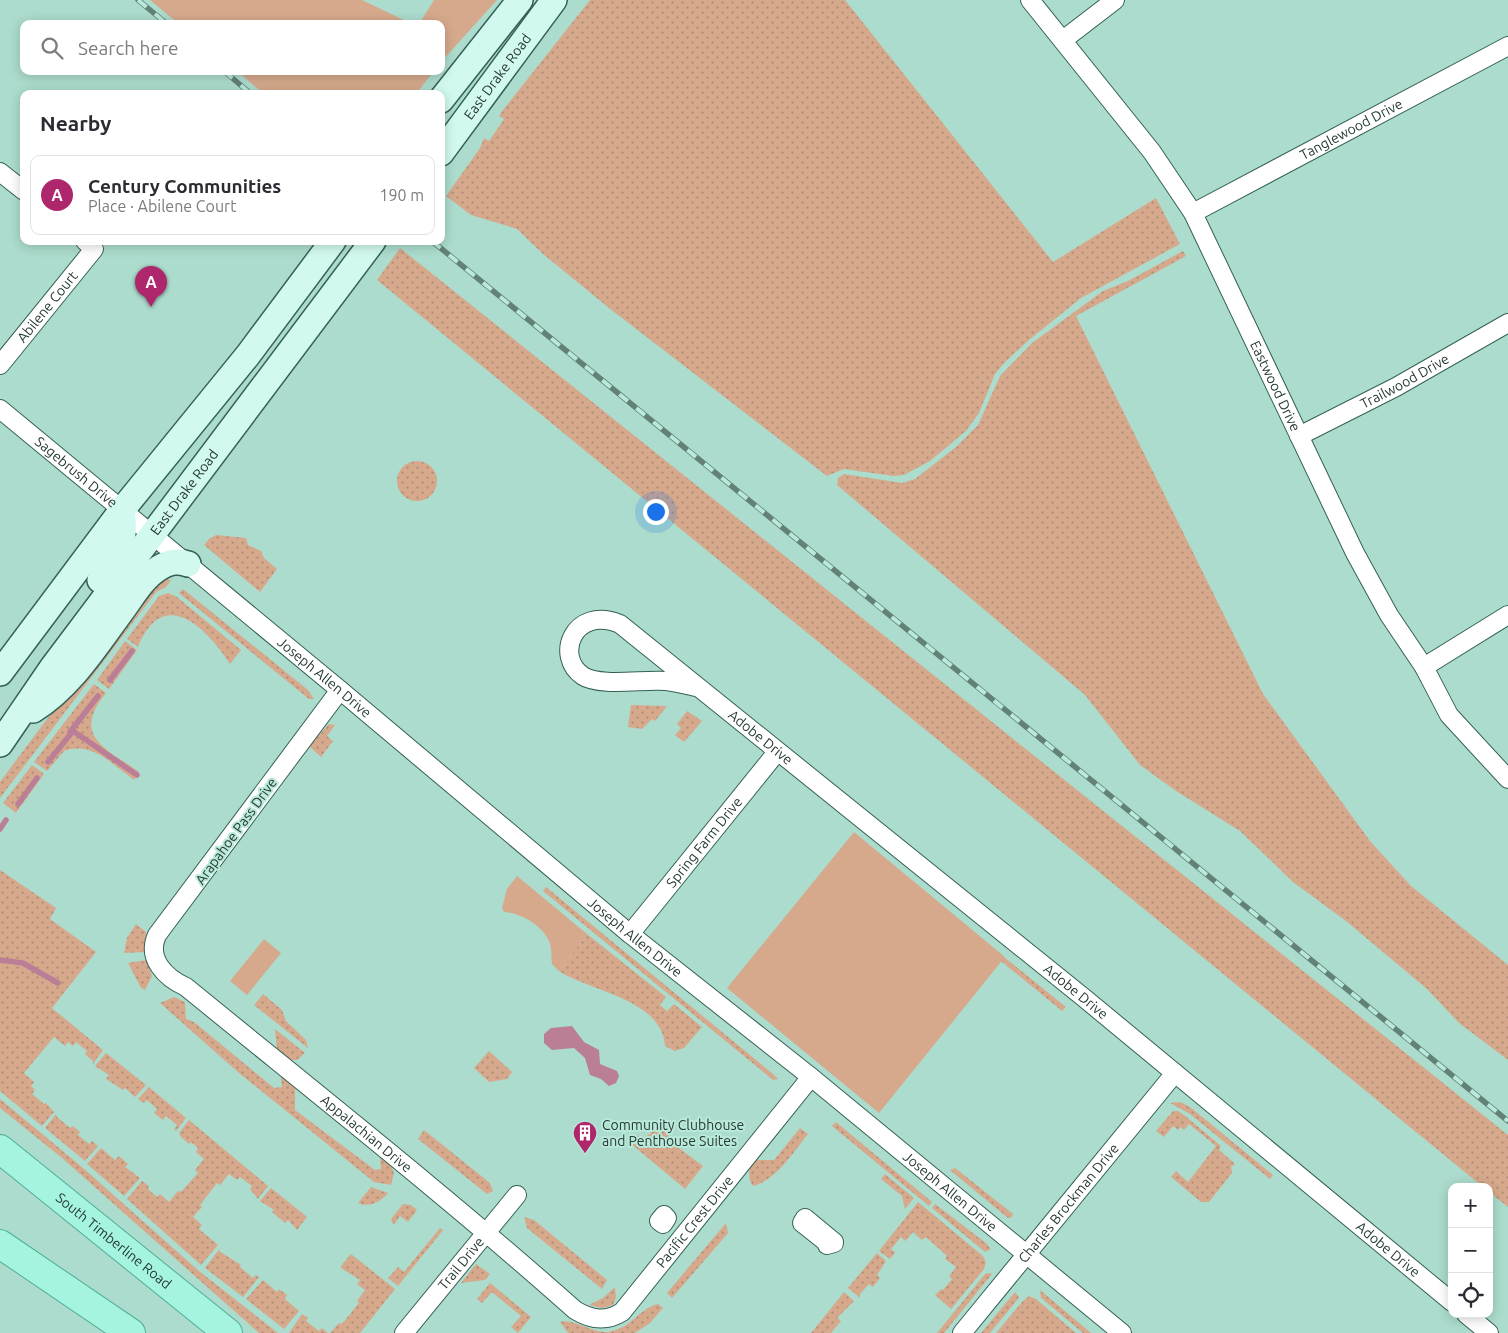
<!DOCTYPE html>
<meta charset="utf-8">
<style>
:root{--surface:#fff;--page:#f2f2f3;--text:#2b2b33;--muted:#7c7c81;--line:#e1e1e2;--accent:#ae276d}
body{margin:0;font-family:Ubuntu,sans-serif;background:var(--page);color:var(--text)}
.controls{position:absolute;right:15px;bottom:15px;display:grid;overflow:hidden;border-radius:10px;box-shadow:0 2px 12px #0003}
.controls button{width:45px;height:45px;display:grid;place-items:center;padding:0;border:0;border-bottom:1px solid var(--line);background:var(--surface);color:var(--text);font:25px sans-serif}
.you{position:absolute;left:655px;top:511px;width:18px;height:18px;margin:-12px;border:4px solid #fff;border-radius:50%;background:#1a73e8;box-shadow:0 0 0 8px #1a73e833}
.badge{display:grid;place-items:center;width:32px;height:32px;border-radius:50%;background:var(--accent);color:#fff;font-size:16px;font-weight:700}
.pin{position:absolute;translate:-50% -41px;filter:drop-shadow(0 1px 2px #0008)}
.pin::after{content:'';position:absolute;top:26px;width:18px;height:15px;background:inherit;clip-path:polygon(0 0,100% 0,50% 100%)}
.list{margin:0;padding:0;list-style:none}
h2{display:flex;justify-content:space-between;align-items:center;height:65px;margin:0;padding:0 20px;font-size:21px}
h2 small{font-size:16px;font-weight:400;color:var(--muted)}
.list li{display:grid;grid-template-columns:32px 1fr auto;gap:15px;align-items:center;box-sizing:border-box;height:80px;margin:0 10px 10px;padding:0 10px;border:1px solid var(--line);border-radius:10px}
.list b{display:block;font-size:19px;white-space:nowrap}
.list p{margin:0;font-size:16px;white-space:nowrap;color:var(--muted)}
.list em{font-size:16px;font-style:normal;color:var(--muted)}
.icon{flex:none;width:28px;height:28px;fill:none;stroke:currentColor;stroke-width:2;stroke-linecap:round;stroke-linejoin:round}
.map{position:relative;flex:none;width:1508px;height:1333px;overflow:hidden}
.search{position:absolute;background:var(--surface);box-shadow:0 2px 12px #0003;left:20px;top:20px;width:425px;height:55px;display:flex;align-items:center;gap:12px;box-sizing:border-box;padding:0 18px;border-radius:10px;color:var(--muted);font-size:19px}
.panel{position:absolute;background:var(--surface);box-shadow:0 2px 12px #0003;left:20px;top:90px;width:425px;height:155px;border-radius:10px}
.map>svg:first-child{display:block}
.grass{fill:url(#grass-dots)}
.park{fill:#d6a98c}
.water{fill:#ba7e96}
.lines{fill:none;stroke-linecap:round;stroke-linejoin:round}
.stream{stroke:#ba7e96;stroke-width:5.5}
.street-casing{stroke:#356155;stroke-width:20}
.secondary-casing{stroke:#356155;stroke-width:28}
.primary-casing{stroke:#51ae96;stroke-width:30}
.street{stroke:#fff;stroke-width:18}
.secondary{stroke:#d2f9ef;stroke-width:25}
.primary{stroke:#a4f4e0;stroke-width:28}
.rail-casing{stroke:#628177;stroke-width:5.5}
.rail{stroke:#b9e9da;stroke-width:4;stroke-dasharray:11;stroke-linecap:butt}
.labels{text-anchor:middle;stroke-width:4;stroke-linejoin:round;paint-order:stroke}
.street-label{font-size:14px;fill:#273a34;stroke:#b9e9da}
.poi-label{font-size:14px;fill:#273a34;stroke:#b9e9da;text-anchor:start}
</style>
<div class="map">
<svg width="1508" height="1333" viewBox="0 0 1508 1333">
<defs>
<pattern id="grass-dots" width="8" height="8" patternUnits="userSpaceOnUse" patternTransform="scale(1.25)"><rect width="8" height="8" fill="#d6a98c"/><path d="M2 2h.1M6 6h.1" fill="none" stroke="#ae8b73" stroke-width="1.8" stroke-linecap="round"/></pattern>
</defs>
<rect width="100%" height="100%" fill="#acdccd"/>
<path class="grass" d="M 590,0 L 845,0 L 1053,262 L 1156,198 L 1180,244 L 1081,298 L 1029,340 L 1004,363 L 995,374 L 979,413 L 966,431 L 930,461 L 904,475 L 894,476 L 844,469 L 827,476 L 609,308 L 543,254 L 517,229 L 471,215 L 446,196 L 480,148 L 484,138 L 489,141 L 504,119 L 499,116 L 503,110 Z
M 400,248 L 1508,1135 L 1508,1207 L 1489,1192 L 1489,1187 L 1483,1187 L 377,280 Z
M 1183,251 L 1186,256 L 1076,316 L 1263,694 L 1370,841 L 1411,886 L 1508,965 L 1508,1060 L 1459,1023 L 1427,989 L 1346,921 L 1293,882 L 1240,831 L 1176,791 L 1140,765 L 1085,695 L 837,485 L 838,478 L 844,474 L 902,483 L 915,479 L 956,447 L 978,425 L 1000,376 L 1032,343 L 1103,291 L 1128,281 Z
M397 481a20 20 0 1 1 40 0a20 20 0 1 1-40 0Z
M 216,535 L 246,538 L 248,545 L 261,551 L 264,558 L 277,569 L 260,592 L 204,545 L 209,539 Z
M 163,578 L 171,580 L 166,587 L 156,592 L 0,798 L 0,782 L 127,612 L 142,608 L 136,603 Z
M 183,589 L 308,690 L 314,699 L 309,699 L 179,593 Z
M 168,593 L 177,597 L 241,650 L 230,664 C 206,627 163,585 138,647 L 127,639 L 159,596 Z
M 125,641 L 137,650 L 109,689 L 97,680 Z
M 94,684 L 106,693 C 71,736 105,748 139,772 L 134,780 C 112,764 92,741 64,751 L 47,771 L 34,762 Z
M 631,705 L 667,706 L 655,721 L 652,719 L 642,729 L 628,727 Z
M 687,711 L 702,721 L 684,742 L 675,735 L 681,728 L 677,724 Z
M 329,724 L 335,725 L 327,736 L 333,741 L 321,757 L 309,746 Z
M 32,765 L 44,774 L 16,813 L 3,803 Z
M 0,870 L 56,908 L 50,919 L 96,952 L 52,1008 L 103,1050 L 93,1064 L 93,1061 L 85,1054 L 87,1051 L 76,1042 L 73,1046 L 68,1042 L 65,1046 L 54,1037 L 24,1073 L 34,1082 L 31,1086 L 35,1090 L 32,1094 L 44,1104 L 46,1103 L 54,1112 L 42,1126 L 0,1091 Z
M 546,887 L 773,1074 L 778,1079 L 773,1080 L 543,891 Z
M 136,924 L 146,932 L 145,952 L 124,953 L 127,938 Z
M 587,934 L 666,997 L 660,1005 L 667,1011 L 674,1004 L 702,1027 L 684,1048 L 675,1051 L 665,1046 C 662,999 591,992 559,971 Z
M 999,953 L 1066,1007 L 1062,1011 L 996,957 Z
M 146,960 L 152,976 L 145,990 L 141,988 L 128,963 Z
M 263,994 L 282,1010 L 286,1021 L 306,1040 L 308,1048 L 254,1005 Z
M 174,997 L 185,1002 L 186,1019 L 194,1022 L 274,1088 L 282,1087 L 281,1076 L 295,1087 L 295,1110 L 375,1170 L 381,1169 L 380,1157 L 391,1166 L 394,1173 L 391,1185 L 374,1182 L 239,1073 L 160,1003 Z
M 275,1029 L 305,1053 L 297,1060 L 290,1060 L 277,1051 Z
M 489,1051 L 512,1072 L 507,1079 L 489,1082 L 474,1068 Z
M 106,1053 L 146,1085 L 135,1097 L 125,1088 L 123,1090 L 106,1079 L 109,1075 L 95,1066 Z
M 149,1087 L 186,1118 L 176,1131 L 174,1129 L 177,1125 L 166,1116 L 163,1120 L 154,1113 L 157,1109 L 147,1100 L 144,1103 L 138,1099 Z
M 0,1099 L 82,1167 L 199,1271 L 278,1333 L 259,1333 L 62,1158 L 0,1108 Z
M 1180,1102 L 1190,1107 L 1273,1175 L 1270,1179 L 1190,1114 L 1170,1103 Z
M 1173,1111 L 1178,1111 L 1184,1115 L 1221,1146 L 1219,1150 L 1234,1163 L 1235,1165 L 1231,1166 L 1232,1173 L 1209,1202 L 1201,1202 L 1171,1177 L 1176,1171 L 1188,1182 L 1216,1146 L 1189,1124 L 1184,1130 L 1180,1127 L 1178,1130 L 1173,1126 L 1164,1137 L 1156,1131 Z
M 56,1114 L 57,1117 L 70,1128 L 73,1126 L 80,1132 L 78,1135 L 89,1144 L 92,1141 L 98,1146 L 85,1161 L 45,1128 Z
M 189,1120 L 268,1186 L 258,1199 L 250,1189 L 252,1186 L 240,1177 L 237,1180 L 229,1174 L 220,1185 L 217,1183 L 200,1205 L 202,1207 L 193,1217 L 202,1225 L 199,1229 L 218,1245 L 201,1265 L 127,1199 L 142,1181 L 149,1186 L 148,1189 L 157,1197 L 160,1194 L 169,1202 L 178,1191 L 181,1192 L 198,1173 L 195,1170 L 204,1159 L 196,1152 L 198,1148 L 191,1142 L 189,1144 L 181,1137 L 179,1133 Z
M 658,1121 L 675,1145 L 703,1166 L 685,1189 L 629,1142 L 635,1135 L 645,1137 C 652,1133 657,1129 658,1121 Z
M 836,1122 L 932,1202 L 929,1206 L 832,1126 Z
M 800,1128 L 808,1134 C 793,1152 777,1180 753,1186 C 747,1178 748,1168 755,1160 L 774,1160 Z
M 424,1130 L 490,1183 L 493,1191 L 487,1194 L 418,1139 Z
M 101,1148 L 115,1160 L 119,1156 L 128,1164 L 125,1167 L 140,1178 L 124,1196 L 87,1164 Z
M 955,1168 L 1013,1214 L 1012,1217 L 1008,1218 L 950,1170 Z
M 885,1174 L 914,1198 L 905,1209 L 902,1196 L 881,1179 Z
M 371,1187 L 388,1193 C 380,1202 370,1208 358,1203 Z
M 271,1188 L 307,1217 L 297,1230 L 288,1220 L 285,1223 L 272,1212 L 274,1210 L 260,1201 Z
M 918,1202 L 983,1256 L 986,1262 L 984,1269 L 951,1309 L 935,1295 L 941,1289 L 943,1290 L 952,1279 L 949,1276 L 956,1267 L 945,1259 L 947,1256 L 926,1237 L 922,1240 L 913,1232 L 905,1241 L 901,1237 L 891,1249 L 895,1253 L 890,1259 L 879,1251 Z
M 403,1204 L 411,1205 L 417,1210 L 408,1222 L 400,1216 L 394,1225 L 391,1219 Z
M 935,1204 L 986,1243 L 991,1249 L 985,1252 L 932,1208 Z
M 524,1217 L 534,1220 L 607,1280 L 602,1289 L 527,1228 Z
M 726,1223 L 728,1233 L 672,1298 L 667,1293 Z
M 440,1228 L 443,1230 L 398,1286 L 388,1278 L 398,1267 L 404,1272 Z
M 221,1247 L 219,1251 L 241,1265 L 240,1267 L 253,1278 L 256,1275 L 259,1277 L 243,1297 L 205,1268 Z
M 877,1253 L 886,1261 L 877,1275 L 880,1278 L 873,1287 L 869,1284 L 860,1294 L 860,1298 L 848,1288 Z
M 351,1254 L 395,1289 L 360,1333 L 330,1333 L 339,1323 L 342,1324 L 359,1303 L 357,1301 L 365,1290 L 357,1284 L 360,1280 L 341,1268 L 341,1266 Z
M 476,1264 L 490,1274 L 485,1280 L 461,1283 Z
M 989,1273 L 992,1274 L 944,1333 L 937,1333 L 985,1274 Z
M 263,1280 L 277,1292 L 279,1289 L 287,1295 L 285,1299 L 299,1311 L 284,1329 L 246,1299 Z
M 490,1283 L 531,1317 L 518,1333 L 511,1327 L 521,1316 L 492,1292 L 482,1303 L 477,1299 Z
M 615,1287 L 616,1297 L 613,1305 L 602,1308 L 589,1305 L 603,1298 Z
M 1040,1290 L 1091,1333 L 1083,1333 L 1041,1298 Z
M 844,1292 L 854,1301 L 837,1318 L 841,1321 L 831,1333 L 811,1333 Z
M 1015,1292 L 1019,1297 L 1018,1299 L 990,1333 L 981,1333 Z
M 1029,1296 L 1036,1299 L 1076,1333 L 996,1333 L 1022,1302 Z
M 658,1304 L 663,1308 L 650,1323 L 635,1333 L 568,1333 L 560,1322 C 574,1318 590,1333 608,1332 C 632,1328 638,1309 658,1304 Z
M 302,1314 L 308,1318 L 306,1321 L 319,1331 L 322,1328 L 328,1333 L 289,1333 Z"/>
<path class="park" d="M 150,0 L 362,0 L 412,24 L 179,24 Z
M 434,0 L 497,0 L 441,62 L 441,24 L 419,24 Z
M 237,71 L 434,71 L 416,94 L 264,94 Z
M 854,832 L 1005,957 L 879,1113 L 727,988 Z
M 517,876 L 587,934 L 559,971 L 552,964 C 551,956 552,948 549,941 C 542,925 521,913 504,912 L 502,908 L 507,889 Z
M 264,939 L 281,953 L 247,995 L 230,981 Z"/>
<path class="water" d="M 572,1026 L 584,1042 L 599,1050 L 600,1064 L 617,1071 L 619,1076 L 616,1083 L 609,1086 L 601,1079 L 590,1075 L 585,1058 L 574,1048 L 552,1050 L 544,1043 L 544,1034 L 551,1028 Z"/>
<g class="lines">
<path class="stream" d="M 110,680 L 132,651
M 70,732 L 98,696
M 48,762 L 73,731 L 137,775
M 18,804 L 37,778
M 0,829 L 6,820
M 0,960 L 23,963 L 58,983"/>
<defs>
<g id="street">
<path id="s1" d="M 1030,0 L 1152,152 L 1193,213 L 1355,553 L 1389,615 L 1424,667 L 1449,715 L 1508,779"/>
<path d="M 1063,40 L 1115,0"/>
<path d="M 0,172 L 24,191"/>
<path id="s2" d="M 1193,213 L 1508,46"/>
<path id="s3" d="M 0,365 L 94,249 L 85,241"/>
<path id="s4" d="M 0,409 L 340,690 L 630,934 L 811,1077 L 1122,1333"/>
<path id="s5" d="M 1299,436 L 1396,387 L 1508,323"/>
<path d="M 1424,667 L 1508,615"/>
<path id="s6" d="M 696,687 C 686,685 676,682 666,681 C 644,679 600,687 583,676 C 554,657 573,605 620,624 L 1083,997 L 1452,1302"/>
<path id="s7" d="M 340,690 L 157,935 C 146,959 166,978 186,987 C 317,1094 449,1198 575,1310 C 591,1320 606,1322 622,1312 L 811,1077"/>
<path id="s8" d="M 630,934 L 777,752"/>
<path d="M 664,1215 L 667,1218 L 663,1224 L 659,1221 Z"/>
<path d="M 805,1218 L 834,1242 L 834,1243 L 827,1245 L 826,1242 L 802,1223 Z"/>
<path d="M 1466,1314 L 1489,1333"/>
<path id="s9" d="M 404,1333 L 517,1195"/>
<path id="s10" d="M 962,1333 L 1175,1073"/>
</g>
<g id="secondary">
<path d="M 441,100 L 520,0"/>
<path id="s11" d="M 441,153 L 554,0"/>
<path d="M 100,580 C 119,555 127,542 122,510"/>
<path d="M 0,673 L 122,510 L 248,355 L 333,241"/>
<path d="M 33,710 C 71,687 98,643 124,608 C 134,594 144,577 159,568 C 169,562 177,560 188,564"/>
<path id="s12" d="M 0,744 L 52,668 L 373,241"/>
</g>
<g id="primary">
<path id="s13" d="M 0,1149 L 228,1333"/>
<path d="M 0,1244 L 131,1333"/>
</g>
</defs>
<use href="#street" class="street-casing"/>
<use href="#secondary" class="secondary-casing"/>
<use href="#primary" class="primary-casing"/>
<use href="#street" class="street"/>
<use href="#secondary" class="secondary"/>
<use href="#primary" class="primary"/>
<defs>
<path id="rail" d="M 138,0 L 167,24
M 224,71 L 251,94
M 432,241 L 1508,1121"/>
</defs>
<use href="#rail" class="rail-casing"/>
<use href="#rail" class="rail"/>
</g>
<defs>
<symbol id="building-pin" viewBox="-11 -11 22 30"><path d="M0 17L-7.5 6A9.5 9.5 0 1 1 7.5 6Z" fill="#ae276d" stroke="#b9e9da"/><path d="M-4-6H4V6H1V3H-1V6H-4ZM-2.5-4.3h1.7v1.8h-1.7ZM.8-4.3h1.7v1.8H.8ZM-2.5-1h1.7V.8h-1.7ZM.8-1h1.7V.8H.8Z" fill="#fff"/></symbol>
</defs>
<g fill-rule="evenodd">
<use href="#building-pin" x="571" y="1119" width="28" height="38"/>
</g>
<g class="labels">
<g class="street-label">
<text dy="5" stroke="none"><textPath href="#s11" startOffset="95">East Drake Road</textPath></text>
<text dy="5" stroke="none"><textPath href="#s2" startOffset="179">Tanglewood Drive</textPath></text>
<text dy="5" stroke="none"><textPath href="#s3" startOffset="75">Abilene Court</textPath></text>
<text dy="5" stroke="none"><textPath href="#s5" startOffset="119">Trailwood Drive</textPath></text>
<text dy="5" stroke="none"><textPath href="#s1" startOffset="460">Eastwood Drive</textPath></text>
<text dy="5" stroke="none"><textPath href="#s4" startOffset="99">Sagebrush Drive</textPath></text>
<text dy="5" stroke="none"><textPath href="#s12" startOffset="312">East Drake Road</textPath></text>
<text dy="5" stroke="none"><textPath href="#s4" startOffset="421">Joseph Allen Drive</textPath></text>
<text dy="5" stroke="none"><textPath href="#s6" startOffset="394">Adobe Drive</textPath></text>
<text transform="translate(236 831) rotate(-54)" y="5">Arapahoe Pass Drive</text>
<text dy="5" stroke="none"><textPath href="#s8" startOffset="118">Spring Farm Drive</textPath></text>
<text dy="5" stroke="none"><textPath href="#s4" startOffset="826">Joseph Allen Drive</textPath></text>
<text dy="5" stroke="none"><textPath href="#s6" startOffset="799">Adobe Drive</textPath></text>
<text dy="5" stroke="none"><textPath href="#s7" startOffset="605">Appalachian Drive</textPath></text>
<text dy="5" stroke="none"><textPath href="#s4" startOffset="1231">Joseph Allen Drive</textPath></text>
<text dy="5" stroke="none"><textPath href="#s10" startOffset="168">Charles Brockman Drive</textPath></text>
<text dy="5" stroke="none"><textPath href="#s7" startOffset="1044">Pacific Crest Drive</textPath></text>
<text dy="5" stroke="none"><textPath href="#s13" startOffset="146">South Timberline Road</textPath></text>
<text dy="5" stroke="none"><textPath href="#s6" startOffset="1204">Adobe Drive</textPath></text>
<text dy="5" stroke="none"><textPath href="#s9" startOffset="90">Trail Drive</textPath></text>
</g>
<g class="poi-label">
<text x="602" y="1130">Community Clubhouse<tspan x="602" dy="16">and Penthouse Suites</tspan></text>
</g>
</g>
</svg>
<div class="controls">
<button>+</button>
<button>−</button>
<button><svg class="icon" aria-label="locate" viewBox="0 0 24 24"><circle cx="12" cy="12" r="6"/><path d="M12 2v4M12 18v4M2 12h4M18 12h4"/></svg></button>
</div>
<div class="you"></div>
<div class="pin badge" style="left:151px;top:307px">A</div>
<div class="search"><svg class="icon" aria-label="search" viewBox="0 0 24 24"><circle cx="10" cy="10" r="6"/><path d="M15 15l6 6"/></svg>Search here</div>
<section class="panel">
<h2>Nearby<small></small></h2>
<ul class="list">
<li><span class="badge">A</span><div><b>Century Communities</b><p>Place · Abilene Court</p></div><em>190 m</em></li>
</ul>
</section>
</div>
